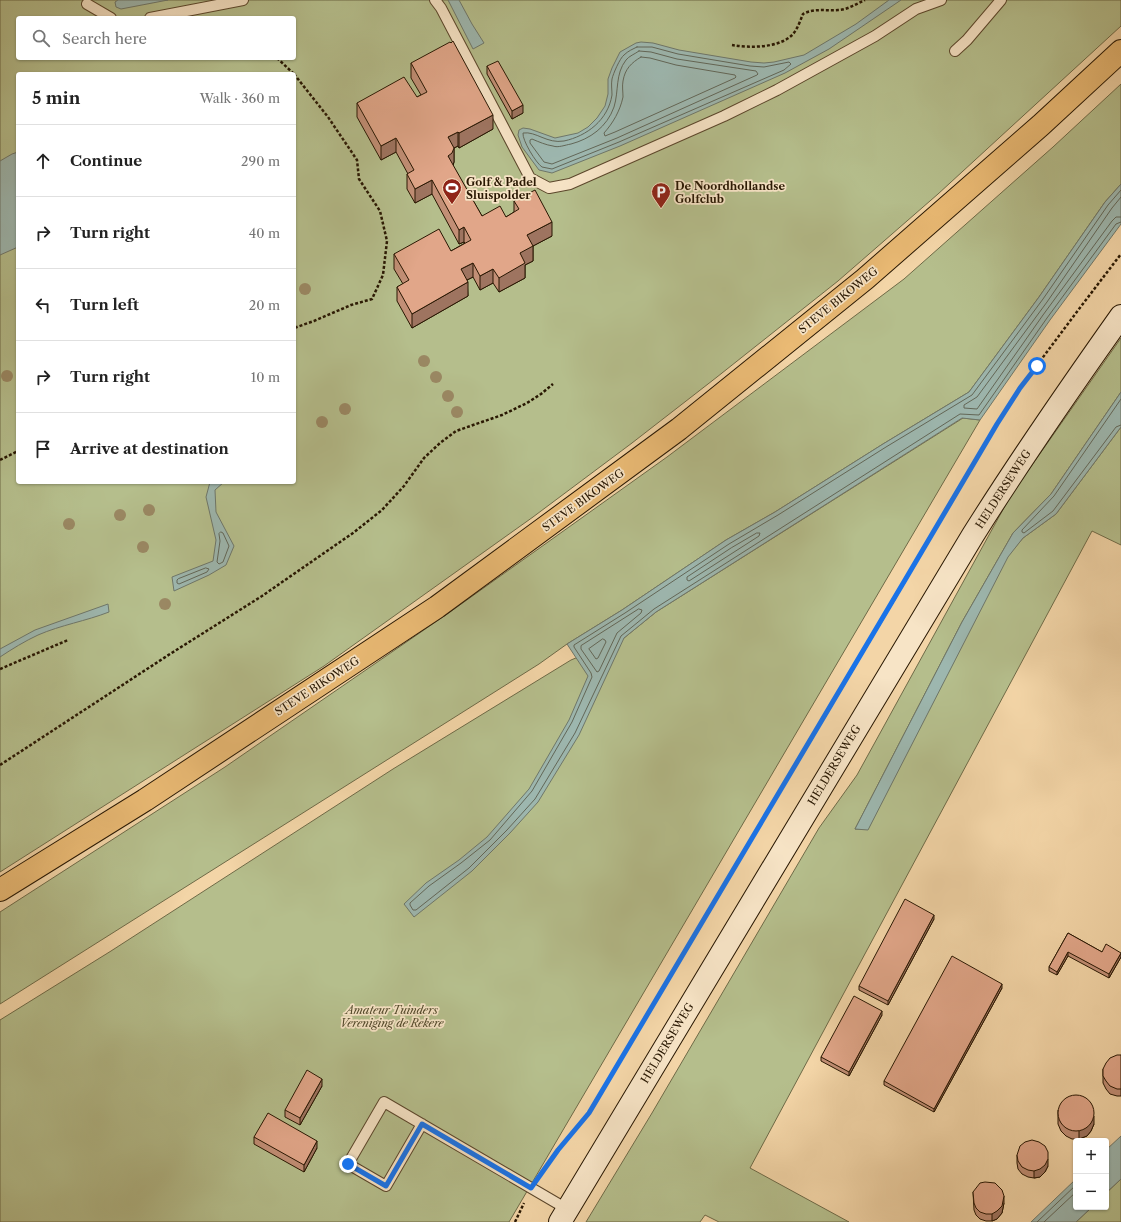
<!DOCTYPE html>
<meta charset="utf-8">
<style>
:root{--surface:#fff;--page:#f2f2f2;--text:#222;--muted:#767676;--line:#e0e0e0}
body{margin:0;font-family:"Libre Caslon Text",serif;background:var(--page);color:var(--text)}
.controls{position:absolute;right:12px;bottom:12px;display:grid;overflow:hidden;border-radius:4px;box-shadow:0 1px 3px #0004}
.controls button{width:36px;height:36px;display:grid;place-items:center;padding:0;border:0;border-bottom:1px solid var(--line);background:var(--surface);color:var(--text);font:20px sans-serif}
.stop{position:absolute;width:12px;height:12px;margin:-9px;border:3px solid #1a73e8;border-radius:50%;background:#fff}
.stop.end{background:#1a73e8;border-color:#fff;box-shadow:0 1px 4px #0008}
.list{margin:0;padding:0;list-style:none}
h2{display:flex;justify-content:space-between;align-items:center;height:52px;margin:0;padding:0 16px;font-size:17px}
h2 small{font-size:13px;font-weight:400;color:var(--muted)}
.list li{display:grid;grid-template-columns:26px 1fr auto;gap:12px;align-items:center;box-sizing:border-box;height:72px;padding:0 16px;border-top:1px solid var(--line)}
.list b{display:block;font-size:15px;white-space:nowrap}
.list em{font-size:13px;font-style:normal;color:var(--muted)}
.icon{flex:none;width:22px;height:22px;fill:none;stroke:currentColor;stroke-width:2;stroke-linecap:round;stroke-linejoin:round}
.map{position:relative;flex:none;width:1121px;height:1222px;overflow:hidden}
.search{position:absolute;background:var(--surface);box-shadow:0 1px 3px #0004;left:16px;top:16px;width:280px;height:44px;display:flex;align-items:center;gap:10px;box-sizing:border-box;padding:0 14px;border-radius:4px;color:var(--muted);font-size:15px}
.panel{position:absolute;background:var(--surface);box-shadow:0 1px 3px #0004;left:16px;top:72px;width:280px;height:412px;border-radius:4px}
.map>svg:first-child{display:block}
.green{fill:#b5be8c;stroke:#6e6a47;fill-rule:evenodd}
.water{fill:#9db7af;stroke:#6e776a}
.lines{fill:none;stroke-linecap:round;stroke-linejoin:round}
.shore{stroke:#626758;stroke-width:1}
.lane-casing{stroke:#5b462b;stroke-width:12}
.secondary-casing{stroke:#281702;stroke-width:24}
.primary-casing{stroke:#281702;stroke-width:24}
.path{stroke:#281702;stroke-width:2.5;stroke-dasharray:3 2;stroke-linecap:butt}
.lane{stroke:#f7e4c6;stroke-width:10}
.secondary{stroke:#f7e4c6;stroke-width:22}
.primary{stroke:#eaba74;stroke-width:22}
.tree{fill:#9a8863}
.wall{fill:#c28f76;stroke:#281702}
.shaded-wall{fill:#9e7460;stroke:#281702}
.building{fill:#e1a689;stroke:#281702}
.route{stroke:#1a73e8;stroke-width:5}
.labels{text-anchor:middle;stroke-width:3.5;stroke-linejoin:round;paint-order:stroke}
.poi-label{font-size:11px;font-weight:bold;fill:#281702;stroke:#f7e4c6;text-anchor:start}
.street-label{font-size:11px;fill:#281702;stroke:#f7e4c6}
.park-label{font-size:11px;font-style:italic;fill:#52492b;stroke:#f7e4c6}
</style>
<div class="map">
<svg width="1121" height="1222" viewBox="0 0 1121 1222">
<rect width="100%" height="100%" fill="#f3d5a7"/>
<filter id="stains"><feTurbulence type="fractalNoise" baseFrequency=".005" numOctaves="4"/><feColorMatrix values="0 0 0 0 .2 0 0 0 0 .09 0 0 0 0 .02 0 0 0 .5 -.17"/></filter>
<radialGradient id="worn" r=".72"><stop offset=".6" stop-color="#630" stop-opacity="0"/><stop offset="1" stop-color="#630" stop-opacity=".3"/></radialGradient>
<path class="green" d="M 0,0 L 1121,0 L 1121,26 L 938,194 L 838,281 L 717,377 L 632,443 L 533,517 L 324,666 L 0,872 ZM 18,18 L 294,18 L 294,58 L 18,58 ZM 18,74 L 294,74 L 294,482 L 18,482 Z
M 1121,84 L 1121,184 L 1105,202 L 1039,297 L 969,392 L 883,444 L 775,512 L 726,540 L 622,610 L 567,644 L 539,664 L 0,1004 L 0,912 L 225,767 L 450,612 L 667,457 L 904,279 L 1053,147 Z
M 1121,338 L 1121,392 L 1051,494 L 1013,533 L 962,622 L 855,829 L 868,829 L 1007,557 L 1023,538 L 1056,514 L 1121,427 L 1121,545 L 1092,531 L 750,1168 L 849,1222 L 719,1222 L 705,1215 L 700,1222 L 586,1222 L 652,1113 L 819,828 L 857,775 L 1011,495 Z
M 963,418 L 980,420 L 509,1222 L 0,1222 L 0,1020 L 111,951 L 393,769 L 571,660 L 624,638 L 656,612 Z
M 1121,1179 L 1121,1222 L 1076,1222 L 1092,1207 L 1106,1207 L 1106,1193 Z"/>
<path class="water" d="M 118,0 L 168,0 L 121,9 L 116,7 L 115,2 Z
M 448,0 L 459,0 L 472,24 L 484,43 L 473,49 Z
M 889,0 L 901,0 L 829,49 L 785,73 L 620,146 L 552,173 L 539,170 L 522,147 L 518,135 L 519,130 L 523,128 L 530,129 L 555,138 L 578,133 L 588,127 L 597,118 L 605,106 L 608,94 L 608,79 L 612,68 L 620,52 L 636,43 L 641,42 L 653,43 L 679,50 L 751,62 L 764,63 L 774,62 L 804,55 L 856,24 Z
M 18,152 L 18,247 L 0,255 L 0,161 L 12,154 Z
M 1121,184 L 1121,224 L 1050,320 L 980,420 L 962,418 L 656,612 L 624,638 L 579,735 L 538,802 L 510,833 L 472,871 L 414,917 L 404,904 L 426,883 L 459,860 L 487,837 L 529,789 L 569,720 L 588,676 L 567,644 L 622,610 L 726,540 L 775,512 L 883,444 L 969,392 L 1039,297 L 1105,202 Z
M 1121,392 L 1121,427 L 1056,514 L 1023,538 L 1008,557 L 868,830 L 855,829 L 962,622 L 1013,533 L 1051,494 Z
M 210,482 L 224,482 L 215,490 L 216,512 L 234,546 L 226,565 L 209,575 L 174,591 L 172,577 L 213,561 L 216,540 L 206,497 Z
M 108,604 L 109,612 C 86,621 61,625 38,635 C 25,641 12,649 0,657 L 0,649 L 35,630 Z
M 1121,1136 L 1121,1179 L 1106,1193 L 1106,1150 Z
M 1076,1179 L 1076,1207 L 1092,1207 L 1076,1222 L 1031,1222 Z"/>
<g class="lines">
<path class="shore" d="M 637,47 L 652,47 L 678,54 L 750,66 L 764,67 L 789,62 L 791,64 L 784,70 L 619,142 L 552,169 C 549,168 545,168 542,167 C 536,163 522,140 523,133 C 536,131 547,144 564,141 C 587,136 608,120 612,95 C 612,90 611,84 612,79 C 613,74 620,58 624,55 C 628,51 633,49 637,47 Z
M 639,51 L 651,52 L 677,59 L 756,71 L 758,74 L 757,75 L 617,138 L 552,164 L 544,162 L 530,143 L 530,140 L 532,139 C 539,142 546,145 553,146 C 558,148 565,145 571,144 C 590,139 607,127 614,107 C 619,91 615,74 626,60 C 629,56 635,54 639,51 Z
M 641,57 L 650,58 L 676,65 L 735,75 L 736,77 L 735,78 L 615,132 L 605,136 L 604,133 C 613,123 620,111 623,97 C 623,92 622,86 623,81 C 625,69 631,63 641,57 Z
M 1121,190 L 1108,205 L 1043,299 L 972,395 L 886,447 L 778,515 L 729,544 L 625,613 L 574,645 L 574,647 L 591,673 L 592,677 L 572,722 L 532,791 L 490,840 L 461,863 L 429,886 L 410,903 L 410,905 L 413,910 L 416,910 L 469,868 L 507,830 L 535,799 L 575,733 L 621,636 L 654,609 L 960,414 L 979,415 L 1047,318 L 1116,224 L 1121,222
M 1121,197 L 1112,208 L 1047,302 L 977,397 L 964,405 L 964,408 L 977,409 L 1043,315 L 1112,221 L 1116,217 L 1121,217
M 1121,399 L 1054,496 L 1022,530 L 1022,532 L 1024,533 L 1053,511 L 1116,427 L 1121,425
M 221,532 L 223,533 L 229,546 L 223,562 L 219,564 L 217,562 L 220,541 L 219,534 Z
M 757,533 L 760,533 L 759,536 L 689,581 L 687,580 L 687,577 L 731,548 Z
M 206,568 L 209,569 L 207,572 L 179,584 L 177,583 L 177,580 L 178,579 Z
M 639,609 L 642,610 L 641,613 L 617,633 L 599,671 L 597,672 L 581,649 L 581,646 Z
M 603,639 L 605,640 L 606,642 L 598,658 L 596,659 L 589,649 Z
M 1037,1222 L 1076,1185
M 1044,1222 L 1076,1192"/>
<defs>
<path id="lane" d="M 435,0 L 441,8 L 530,178 L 549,188 L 570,184 L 724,116 L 777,90 L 875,36 L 916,9 L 941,0
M 87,4 L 111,18
M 150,18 L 243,0
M 955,51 L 967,40 L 1001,0
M 422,1124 L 386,1186 L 348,1164 L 384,1102 L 567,1209"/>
<path id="secondary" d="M 560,1222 L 973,535 C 1020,460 1070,388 1121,316"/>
<path id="primary" d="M 0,890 L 145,800 L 437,607 L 679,429 L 865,279 L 1041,125 L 1121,51"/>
</defs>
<use href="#lane" class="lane-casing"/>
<use href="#secondary" class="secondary-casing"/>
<use href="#primary" class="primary-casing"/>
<path class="path" d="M 732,45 C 750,48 777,48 791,36 C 797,31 800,21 803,14 C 814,8 826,11 838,10 C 847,10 856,4 865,0
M 277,58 L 294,74
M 294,74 L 328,117 L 357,160 L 359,179 L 380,211 L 387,241 L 383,275 L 372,299 L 351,305 L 314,321 L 294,328
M 0,460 L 18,451
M 0,669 L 68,640
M 0,765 L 170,654 L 262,596 L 353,533 L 382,510 L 404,486 L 424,458 L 440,443 L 456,431 L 502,415 L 527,403 L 541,394 L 553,384
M 540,1174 L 558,1149 L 589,1113 L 898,593 L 997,424 L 1020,388 L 1079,309 L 1121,254
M 515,1222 L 524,1203"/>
<use href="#lane" class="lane"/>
<use href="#secondary" class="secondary"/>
<use href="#primary" class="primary"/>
</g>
<g class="tree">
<circle cx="305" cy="289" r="6"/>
<circle cx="424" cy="361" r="6"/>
<circle cx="7" cy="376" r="6"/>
<circle cx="436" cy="377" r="6"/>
<circle cx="448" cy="396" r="6"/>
<circle cx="345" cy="409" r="6"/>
<circle cx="457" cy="412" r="6"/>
<circle cx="322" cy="422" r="6"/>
<circle cx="149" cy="510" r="6"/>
<circle cx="120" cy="515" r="6"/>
<circle cx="69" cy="524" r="6"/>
<circle cx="143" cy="547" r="6"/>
<circle cx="165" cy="604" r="6"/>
</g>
<path class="wall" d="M 411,63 L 493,129 L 459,148 L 458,146 L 454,148 L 454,162 L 453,166 L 482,216 L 506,217 L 514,212 L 514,201 L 552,236 L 533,246 L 533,261 L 525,265 L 525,278 L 499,292 L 493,283 L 480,290 L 473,277 L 467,280 L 468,296 L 412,328 L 397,301 L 397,287 L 403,284 L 394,269 L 394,254 L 451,251 L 465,243 L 464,242 L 459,244 L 432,194 L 415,203 L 407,189 L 407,174 L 408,174 L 396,152 L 381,160 L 357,117 L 357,103 L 417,97 L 421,95 L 411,78 Z
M 487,66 L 523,113 L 512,119 L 487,74 Z
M 934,919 L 888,1005 L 859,990 L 859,986 Z
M 1068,933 L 1102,952 L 1121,957 L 1109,978 L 1068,956 L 1057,975 L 1049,971 L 1049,967 Z
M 1002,988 L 934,1112 L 884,1085 L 884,1081 Z
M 882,1015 L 849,1076 L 821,1061 L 821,1057 Z
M 1121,1055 L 1121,1096 L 1117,1096 L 1110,1094 L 1106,1089 L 1103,1083 L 1103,1069 Z
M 322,1086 L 300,1125 L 285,1117 L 285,1110 Z
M 1058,1110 L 1094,1124 L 1091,1131 L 1087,1136 L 1079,1139 L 1072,1139 L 1066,1136 L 1061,1131 L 1058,1124 Z
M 254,1137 L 317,1148 L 304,1172 L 254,1144 Z
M 1017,1155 L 1048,1166 L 1045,1172 L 1040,1177 L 1034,1178 L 1028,1177 L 1022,1174 L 1018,1169 L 1017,1163 Z
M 973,1192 L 1004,1203 L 1002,1213 L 997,1219 L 992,1221 L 986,1221 L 980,1219 L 976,1215 L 974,1210 Z"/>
<path class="shaded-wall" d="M 523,105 L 523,113 L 512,119 L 512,111 Z
M 493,115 L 493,129 L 459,148 L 459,133 Z
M 458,132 L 458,146 L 454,148 L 454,162 L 452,168 L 448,156 L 448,137 Z
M 396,138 L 396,152 L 381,160 L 381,146 Z
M 432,180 L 432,194 L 415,203 L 415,189 Z
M 552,222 L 552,236 L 533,246 L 533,261 L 525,265 L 525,278 L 499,292 L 499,278 L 520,253 L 527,235 Z
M 464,227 L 464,242 L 459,244 L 459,230 Z
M 473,263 L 473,277 L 461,283 L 461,269 Z
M 493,269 L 493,283 L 480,290 L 480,276 Z
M 468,282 L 468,296 L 412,328 L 412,314 Z
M 934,915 L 934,919 L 888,1005 L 888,1001 Z
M 1068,952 L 1068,956 L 1057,975 L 1057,972 Z
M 1121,953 L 1121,957 L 1109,978 L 1109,974 Z
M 1002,984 L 1002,988 L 934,1112 L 934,1109 Z
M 882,1011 L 882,1015 L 849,1076 L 849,1072 Z
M 322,1079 L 322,1086 L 300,1125 L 300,1118 Z
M 1094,1116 L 1094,1124 L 1091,1131 L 1087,1136 L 1079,1139 L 1079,1131 Z
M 317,1141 L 317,1148 L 304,1172 L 304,1165 Z
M 1048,1159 L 1048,1166 L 1045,1172 L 1040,1177 L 1034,1178 L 1034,1171 Z
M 1004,1196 L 1004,1203 L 1002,1213 L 997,1219 L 992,1221 L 992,1214 Z"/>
<path class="building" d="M 453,41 L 493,115 L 459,133 L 458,132 L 448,137 L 454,148 L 452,153 L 448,156 L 482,216 L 500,206 L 506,217 L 519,209 L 514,201 L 535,190 L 552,222 L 527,235 L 533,246 L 520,253 L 525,263 L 499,278 L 493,269 L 480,276 L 473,263 L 461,269 L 468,282 L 412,314 L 397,287 L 409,280 L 394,254 L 439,229 L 451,251 L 471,240 L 464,227 L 459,230 L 432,180 L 415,189 L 407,174 L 414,170 L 396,138 L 381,146 L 357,103 L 404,77 L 417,97 L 427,92 L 411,63 L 450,42 L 451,43 Z
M 498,61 L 523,105 L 512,111 L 487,66 Z
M 905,899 L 934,915 L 888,1001 L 859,986 Z
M 1068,933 L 1102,952 L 1106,944 L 1121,953 L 1109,974 L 1068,952 L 1057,972 L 1049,967 Z
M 952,956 L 1002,984 L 934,1109 L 884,1081 Z
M 854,996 L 882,1011 L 849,1072 L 821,1057 Z
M 1117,1055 L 1121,1055 L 1121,1089 L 1117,1089 L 1110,1086 L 1106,1081 L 1103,1076 L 1103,1069 L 1106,1063 L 1110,1058 Z
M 307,1070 L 322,1079 L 300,1118 L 285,1110 Z
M1058 1113a18 18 0 1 1 36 0a18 18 0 1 1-36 0Z
M 268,1113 L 317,1141 L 304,1165 L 254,1137 Z
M 1032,1140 L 1039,1142 L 1045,1146 L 1048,1152 L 1048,1159 L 1045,1165 L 1040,1169 L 1034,1171 L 1028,1170 L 1022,1167 L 1018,1161 L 1017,1155 L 1020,1146 L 1025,1142 Z
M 985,1182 L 995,1183 L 1002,1190 L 1004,1196 L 1002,1206 L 997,1211 L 992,1214 L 986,1214 L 980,1212 L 976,1208 L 974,1203 L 973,1192 L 980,1183 Z"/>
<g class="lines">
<path class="route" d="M 348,1164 L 386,1186 L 422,1124 L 531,1188 L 558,1150 L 589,1113 L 905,580 L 997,424 L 1020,388 L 1037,366"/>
</g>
<defs>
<symbol id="stadium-pin" viewBox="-11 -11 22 30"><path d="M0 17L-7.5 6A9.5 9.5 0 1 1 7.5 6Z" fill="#8f2418" stroke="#f7e4c6"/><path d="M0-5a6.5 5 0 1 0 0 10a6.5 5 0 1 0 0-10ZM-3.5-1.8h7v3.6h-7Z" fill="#fff"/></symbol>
<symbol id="parking-pin" viewBox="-11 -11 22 30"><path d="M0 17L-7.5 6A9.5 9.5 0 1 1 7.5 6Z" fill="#8f2418" stroke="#f7e4c6"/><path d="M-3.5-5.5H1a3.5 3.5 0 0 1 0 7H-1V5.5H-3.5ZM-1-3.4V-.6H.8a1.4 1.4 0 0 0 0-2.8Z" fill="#fff"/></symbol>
</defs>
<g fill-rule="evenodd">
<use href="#stadium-pin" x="441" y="177" width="22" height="30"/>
<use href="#parking-pin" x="650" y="181" width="22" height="30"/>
</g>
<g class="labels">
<g class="poi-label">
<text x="466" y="186">Golf &amp; Padel<tspan x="466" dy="13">Sluispolder</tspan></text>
<text x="675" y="190">De Noordhollandse<tspan x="675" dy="13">Golfclub</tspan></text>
</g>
<g class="street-label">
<text transform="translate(838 300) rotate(-39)" y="4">STEVE BIKOWEG</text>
<text transform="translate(1003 489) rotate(-57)" y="4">HELDERSEWEG</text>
<text transform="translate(583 500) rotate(-36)" y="4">STEVE BIKOWEG</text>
<text transform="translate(317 686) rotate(-33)" y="4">STEVE BIKOWEG</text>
<text transform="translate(834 765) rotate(-59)" y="4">HELDERSEWEG</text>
<text transform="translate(667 1043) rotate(-59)" y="4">HELDERSEWEG</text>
</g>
<g class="park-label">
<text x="392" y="1014">Amateur Tuinders<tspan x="392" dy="13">Vereniging de Rekere</tspan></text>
</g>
</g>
<rect width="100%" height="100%" filter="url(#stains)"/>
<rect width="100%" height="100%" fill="url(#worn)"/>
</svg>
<div class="controls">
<button>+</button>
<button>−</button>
</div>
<div class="stop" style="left:1037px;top:366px"></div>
<div class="stop end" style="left:348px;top:1164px"></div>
<div class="search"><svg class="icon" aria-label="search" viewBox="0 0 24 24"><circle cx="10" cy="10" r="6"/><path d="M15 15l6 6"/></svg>Search here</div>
<section class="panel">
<h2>5 min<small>Walk · 360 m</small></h2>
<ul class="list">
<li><svg class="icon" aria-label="ahead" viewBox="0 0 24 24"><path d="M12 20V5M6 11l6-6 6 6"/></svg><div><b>Continue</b></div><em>290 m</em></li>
<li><svg class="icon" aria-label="right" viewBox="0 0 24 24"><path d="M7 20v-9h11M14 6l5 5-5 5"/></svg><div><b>Turn right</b></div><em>40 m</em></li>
<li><svg class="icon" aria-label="left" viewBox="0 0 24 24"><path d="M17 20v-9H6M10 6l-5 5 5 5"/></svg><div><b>Turn left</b></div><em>20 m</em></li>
<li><svg class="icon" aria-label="right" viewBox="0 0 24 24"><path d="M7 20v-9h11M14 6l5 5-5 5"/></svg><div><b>Turn right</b></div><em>10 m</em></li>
<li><svg class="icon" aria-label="arrive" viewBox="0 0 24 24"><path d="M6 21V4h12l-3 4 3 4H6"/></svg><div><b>Arrive at destination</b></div></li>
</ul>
</section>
</div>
